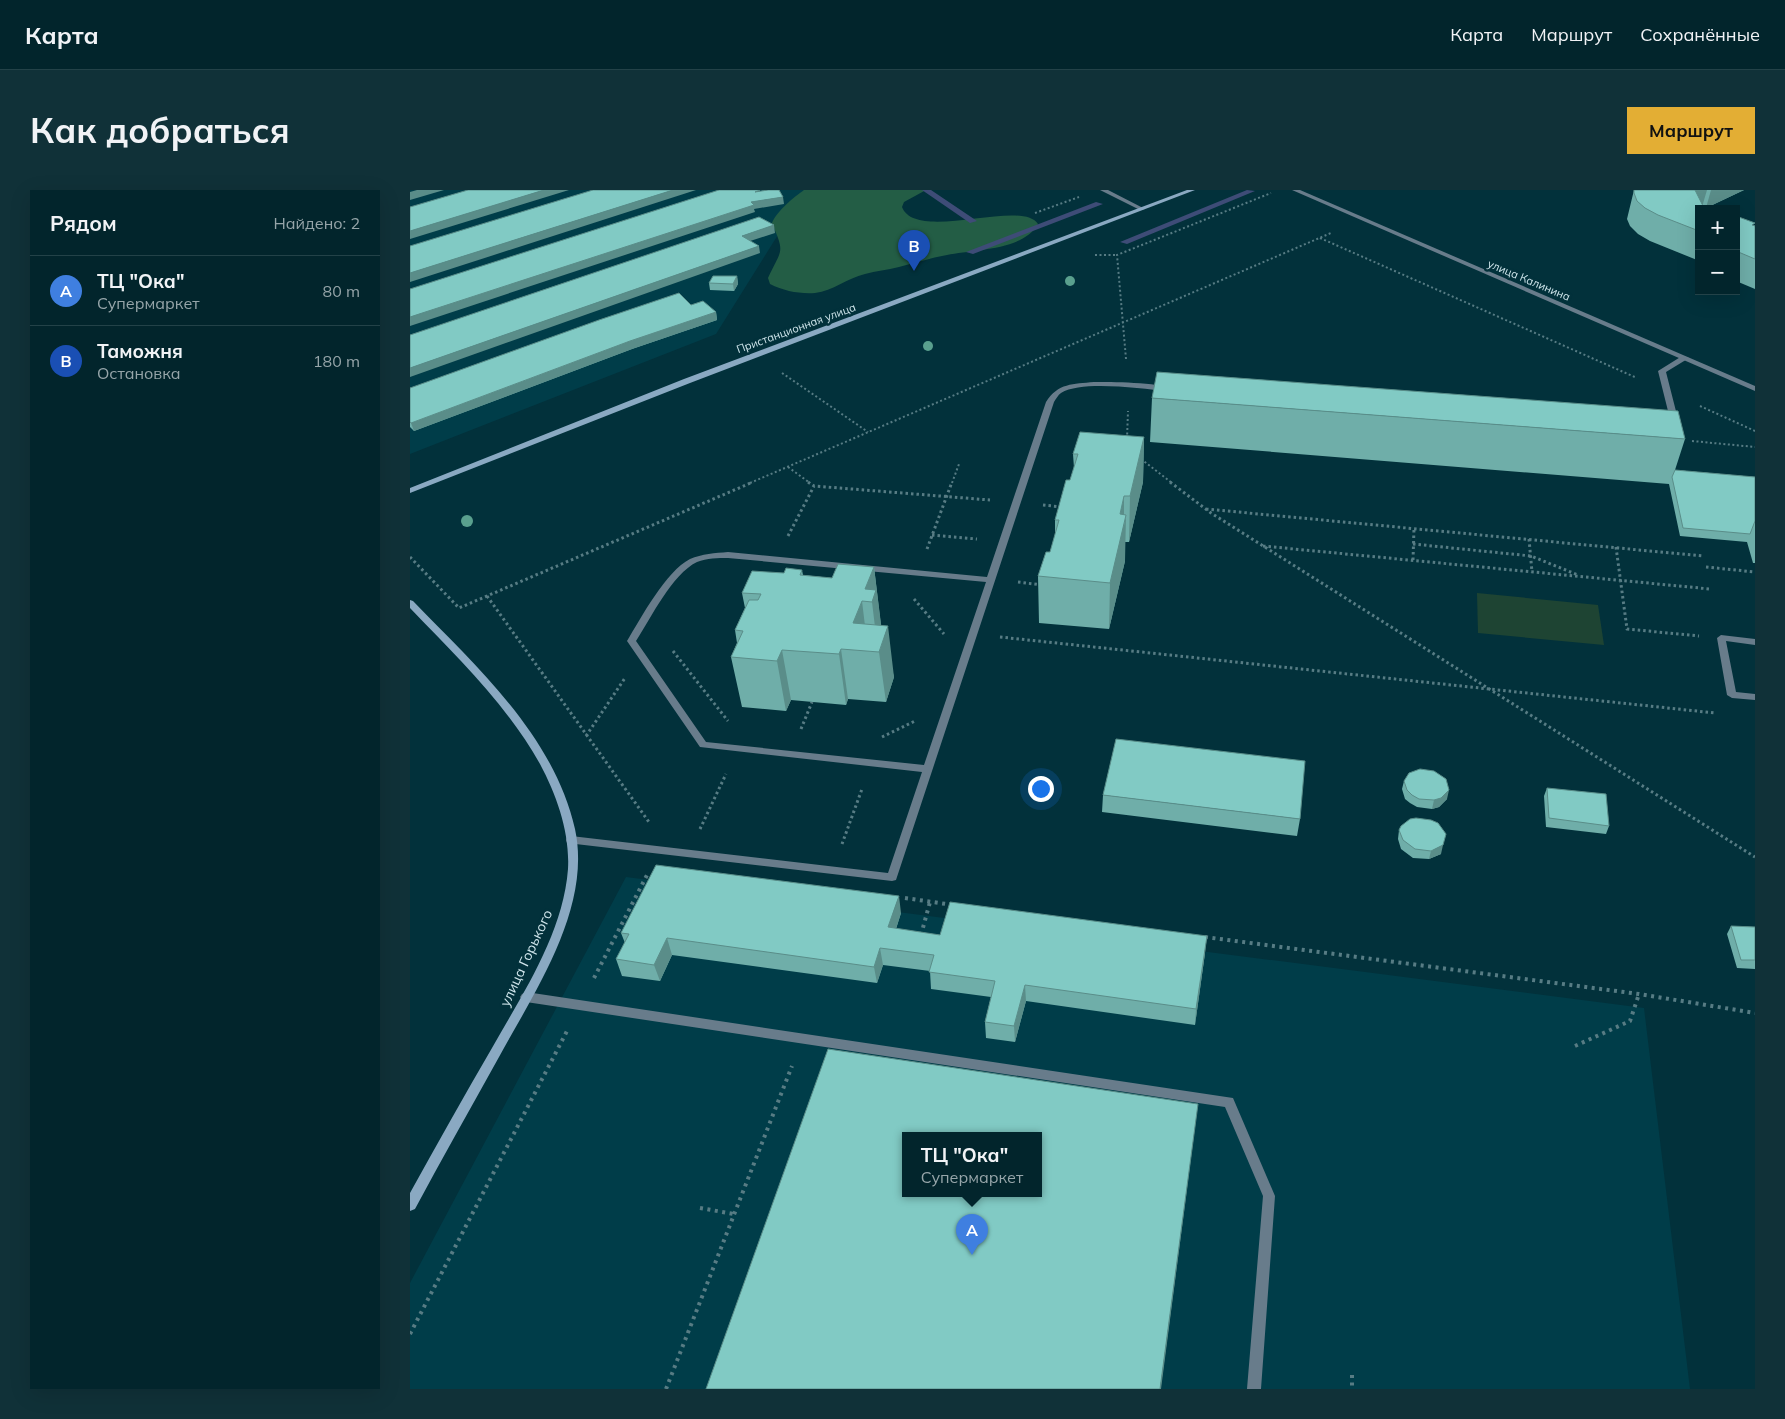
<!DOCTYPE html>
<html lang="ru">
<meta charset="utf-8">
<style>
:root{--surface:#02252c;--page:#103138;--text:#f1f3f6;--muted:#96a5a9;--line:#234248;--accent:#e3ae34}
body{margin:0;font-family:Mulish,sans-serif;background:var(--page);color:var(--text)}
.controls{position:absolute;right:15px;top:15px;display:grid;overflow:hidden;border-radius:0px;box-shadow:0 5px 20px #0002}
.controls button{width:45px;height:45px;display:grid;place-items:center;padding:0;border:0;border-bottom:1px solid var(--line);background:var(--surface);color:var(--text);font:25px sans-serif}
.you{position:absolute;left:630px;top:598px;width:18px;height:18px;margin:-12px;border:4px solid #fff;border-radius:50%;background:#1a73e8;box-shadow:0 0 0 8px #1a73e833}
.badge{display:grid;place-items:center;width:32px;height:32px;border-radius:50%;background:var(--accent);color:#fff;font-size:16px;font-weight:700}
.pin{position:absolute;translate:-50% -41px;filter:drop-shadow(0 1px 2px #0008)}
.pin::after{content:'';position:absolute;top:26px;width:18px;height:15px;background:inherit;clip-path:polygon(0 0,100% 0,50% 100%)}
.popup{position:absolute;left:492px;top:942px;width:140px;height:65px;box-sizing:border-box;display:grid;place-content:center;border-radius:0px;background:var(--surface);filter:drop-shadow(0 1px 4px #0005);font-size:16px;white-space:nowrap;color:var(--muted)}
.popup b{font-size:19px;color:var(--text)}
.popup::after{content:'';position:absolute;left:50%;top:100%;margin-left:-10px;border:10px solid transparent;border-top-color:var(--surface)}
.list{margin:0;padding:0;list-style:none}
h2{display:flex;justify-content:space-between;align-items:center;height:65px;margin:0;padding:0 20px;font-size:21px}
h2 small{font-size:16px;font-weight:400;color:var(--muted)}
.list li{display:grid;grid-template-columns:32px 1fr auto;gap:15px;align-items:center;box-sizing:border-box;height:70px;padding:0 20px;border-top:1px solid var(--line)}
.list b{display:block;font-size:19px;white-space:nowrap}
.list p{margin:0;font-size:16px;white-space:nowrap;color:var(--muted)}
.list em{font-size:16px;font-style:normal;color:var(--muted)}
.map{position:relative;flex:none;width:1345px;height:1199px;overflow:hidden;border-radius:0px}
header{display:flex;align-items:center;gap:30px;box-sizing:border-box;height:70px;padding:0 25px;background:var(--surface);border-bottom:1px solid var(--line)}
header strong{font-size:24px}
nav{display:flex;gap:28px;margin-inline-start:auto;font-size:18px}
.intro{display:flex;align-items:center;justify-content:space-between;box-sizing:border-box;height:120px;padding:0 30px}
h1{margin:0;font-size:35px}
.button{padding:12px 22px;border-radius:0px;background:var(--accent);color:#111;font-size:18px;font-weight:700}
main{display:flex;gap:30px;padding:0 30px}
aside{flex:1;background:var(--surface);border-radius:0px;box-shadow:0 5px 20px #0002}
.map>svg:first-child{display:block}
.built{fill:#003d49;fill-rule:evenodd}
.green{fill:#1e4433}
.forest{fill:#235d45}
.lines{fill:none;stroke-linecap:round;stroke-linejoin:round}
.stream{fill:#3e4c77;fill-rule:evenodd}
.path-far2{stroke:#577c84;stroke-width:2;stroke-dasharray:2 2.5;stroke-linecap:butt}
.path-far1{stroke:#577c84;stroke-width:3;stroke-dasharray:2.5 3;stroke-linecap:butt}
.path{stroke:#577c84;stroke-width:4;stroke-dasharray:3 4.5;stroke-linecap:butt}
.lane{fill:#687c8b;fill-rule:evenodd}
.street{fill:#687c8b;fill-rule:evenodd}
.secondary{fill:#8aa9c2;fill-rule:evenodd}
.tree{fill:#5aa08e}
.wall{fill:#6faea9}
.shaded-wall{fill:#5a8d89}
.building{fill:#81cac4;stroke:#5a8d89;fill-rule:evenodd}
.labels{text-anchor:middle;stroke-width:5;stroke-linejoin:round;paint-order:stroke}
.far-street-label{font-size:11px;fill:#d0e6ec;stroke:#02313b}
.street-label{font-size:14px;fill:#d0e6ec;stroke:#02313b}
</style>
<header>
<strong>Карта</strong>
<nav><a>Карта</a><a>Маршрут</a><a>Сохранённые</a></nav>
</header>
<div class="intro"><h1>Как добраться</h1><a class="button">Маршрут</a></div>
<main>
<aside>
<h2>Рядом<small>Найдено: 2</small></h2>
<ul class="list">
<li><span class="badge" style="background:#3f7fe0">A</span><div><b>ТЦ &quot;Ока&quot;</b><p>Супермаркет</p></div><em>80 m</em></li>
<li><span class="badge" style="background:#1a4fb4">B</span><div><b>Таможня</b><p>Остановка</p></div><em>180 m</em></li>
</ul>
</aside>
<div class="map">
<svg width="1345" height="1199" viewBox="0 0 1345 1199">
<rect width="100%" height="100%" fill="#02313b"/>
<path class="built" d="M 0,0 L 396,0 L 306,144 L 0,264 Z
M 216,687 L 1234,818 L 1280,1199 L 0,1199 L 0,1093 ZM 496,946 L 628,946 L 628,1004 L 496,1004 Z"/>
<path class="green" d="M 1067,403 L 1188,415 L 1194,455 L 1068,443 Z"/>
<path class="forest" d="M 394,0 L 516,0 L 494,12 L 492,17 C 506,53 612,8 628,34 C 613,61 563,59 537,65 C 520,68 505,73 489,77 C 477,80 466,81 455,84 C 437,88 423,101 405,103 C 389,104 374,101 360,94 L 358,88 C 372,58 375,64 362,33 C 366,22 384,7 394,0 Z"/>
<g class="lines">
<path class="stream" d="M 512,0 L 521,0 L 567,31 L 560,33 Z
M 837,0 L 845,1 L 717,54 L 710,52 Z
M 686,12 L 693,14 L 563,64 L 556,62 Z"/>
<path class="path-far2" d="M 625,23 L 669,7
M 910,48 L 1227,188
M 685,65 L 707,65
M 716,169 L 707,65 L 861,3
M 372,183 L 458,242
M 1290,216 L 1345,241
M 717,249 L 718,221
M 1282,251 L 1345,257
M 731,269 L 762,293
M 378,277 L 400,293
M 340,293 L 921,43
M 542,293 L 549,274"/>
<path class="path-far1" d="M 398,292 L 404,296 L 580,310
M 760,292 L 801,323 L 1345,667
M 633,315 L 652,317
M 796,319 L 1293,366
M 522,345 L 567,349
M 378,346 L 404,296
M 1119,349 L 1122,382
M 1003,354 L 1121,366 L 1168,385
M 853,356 L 1300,399
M 1206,357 L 1217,439 L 1289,446
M 517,359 L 542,292
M 0,367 L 49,418 L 343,292
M 1003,370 L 1004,338
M 1296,377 L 1345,382
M 608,392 L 632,395
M 77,406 L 239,632
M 504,409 L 534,444
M 590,447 L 1305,523
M 263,461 L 318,531
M 391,539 L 402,512
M 176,546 L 215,488
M 472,547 L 505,531
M 290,639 L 316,584
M 432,654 L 452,599"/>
<path class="path" d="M 495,708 L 543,715
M 511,745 L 520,712
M 795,747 L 1229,804 L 1345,823
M 184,788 L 237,685
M 1165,856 L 1220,831 L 1229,804
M 290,1018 L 324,1024
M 0,1144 L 157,841
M 942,1185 L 942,1199
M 256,1199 L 382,876"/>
<path class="lane" d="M 690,0 L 698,0 L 735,19 L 730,20 Z
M 1272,166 L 1279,168 L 1256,182 L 1269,233 L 1265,235 L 1261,233 L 1248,181 Z
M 684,192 C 699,192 750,192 761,199 L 757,201 C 731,199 673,190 651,203 C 648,205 646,209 644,212 L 486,690 L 482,691 L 157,653 L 156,650 L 157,647 L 161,646 L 478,683 L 512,582 L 290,557 L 217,451 C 231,428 256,381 280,369 C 292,364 305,363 318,362 L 577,387 L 636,212 C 648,193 663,194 684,192 ZM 318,368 L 576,392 L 514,575 L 296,552 L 226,451 C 241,428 262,384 287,372 C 297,368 308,368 318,368 Z
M 1311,445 L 1345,449 L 1345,455 L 1316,451 L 1326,502 L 1345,504 L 1345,510 L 1322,508 L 1317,505 L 1307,448 Z
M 116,802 L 823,908 L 865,1006 L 851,1199 L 837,1199 L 853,1006 L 815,917 L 116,812 L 112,810 L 110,807 L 112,804 Z"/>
<path class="street" d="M 882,0 L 890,0 L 1345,196 L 1345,201 Z"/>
<path class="secondary" d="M 777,0 L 785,0 L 280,193 L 0,303 L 0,298 L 274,189 Z
M 0,410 L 3,411 C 67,477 144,546 165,639 C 182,718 125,801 89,867 C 61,918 32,968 5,1019 L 0,1021 L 0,1003 C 27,954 54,906 82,858 C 113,803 153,744 158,679 C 160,643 147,606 130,574 C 97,515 47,467 0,418 Z"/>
</g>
<g class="tree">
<circle cx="660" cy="91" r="5"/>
<circle cx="518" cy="156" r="5"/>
<circle cx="57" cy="331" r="6"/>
</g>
<path class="wall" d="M 1224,0 L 1334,0 L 1296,18 L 1293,17 L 1289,19 L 1289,76 L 1286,75 L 1287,70 L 1240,51 L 1228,44 L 1220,36 L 1217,29 Z
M 1326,26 L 1345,36 L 1345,99 L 1326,91 Z
M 327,86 L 328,94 L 324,101 L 300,100 L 299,93 Z
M 281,115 L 306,122 L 307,130 L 222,159 L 4,241 L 0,237 L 0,198 Z
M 742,208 L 1275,249 L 1265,280 L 1345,287 L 1345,373 L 1343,373 L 1337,352 L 1270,346 L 1259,294 L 740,252 Z
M 734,247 L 733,292 L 719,352 L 715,352 L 715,371 L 699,439 L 629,433 L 628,386 L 640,362 L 645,346 L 645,330 L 660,290 L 664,278 L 663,264 Z
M 464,377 L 471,436 L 484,487 L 476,512 L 438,509 L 436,515 L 381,510 L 376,521 L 332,517 L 321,467 L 327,453 L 325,440 L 335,418 L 332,403 L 374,383 L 392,380 L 393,385 L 422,388 Z
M 994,591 L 1037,609 L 1029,617 L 1022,619 L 1007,617 L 1000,613 L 995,609 L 992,599 Z
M 1137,598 L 1199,636 L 1196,644 L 1136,637 L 1134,606 Z
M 693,605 L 890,629 L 887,646 L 692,622 Z
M 989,640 L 1031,664 L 1019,669 L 1003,668 L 991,659 L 988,649 Z
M 491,723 L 486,739 L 530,745 L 795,763 L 785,835 L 616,811 L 605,852 L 576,848 L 575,832 L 581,807 L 521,799 L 520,781 L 473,775 L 467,793 L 262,765 L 250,791 L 212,786 L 206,769 L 215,753 L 211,743 Z
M 1321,736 L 1345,737 L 1345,779 L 1327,778 L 1317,744 Z"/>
<path class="shaded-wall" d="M 7,0 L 34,0 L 0,10 L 0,2 Z
M 134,0 L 159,0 L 0,49 L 0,41 Z
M 263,0 L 286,0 L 0,92 L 0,83 Z
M 1284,0 L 1297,0 L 1292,17 Z
M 1301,0 L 1334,0 L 1296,18 Z
M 373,7 L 374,14 L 344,19 L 345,22 L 0,136 L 0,127 L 341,12 Z
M 364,35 L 365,43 L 334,53 L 332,46 Z
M 349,56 L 350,63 L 0,187 L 0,178 Z
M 327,86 L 328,94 L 324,101 L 323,94 Z
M 306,122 L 307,130 L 222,159 L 4,241 L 1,233 L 220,151 Z
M 734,247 L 733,292 L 719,352 L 720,306 Z
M 714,306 L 714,336 L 716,325 L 715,371 L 699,439 L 700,393 L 710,324 Z
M 464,377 L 473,450 L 468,462 L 462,412 L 455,399 Z
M 452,411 L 458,461 L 443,433 Z
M 478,436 L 484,487 L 476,512 L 469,462 Z
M 431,459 L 438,509 L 436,515 L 429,464 Z
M 372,460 L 381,510 L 376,521 L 367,471 Z
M 1039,600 L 1037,609 L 1029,617 L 1022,619 L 1024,610 Z
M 1033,655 L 1031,664 L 1019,669 L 1021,661 Z
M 489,706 L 491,723 L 481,754 L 478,737 Z
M 797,746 L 795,763 L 785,835 L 786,819 Z
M 257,748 L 262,765 L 250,791 L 244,775 Z
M 470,758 L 473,775 L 467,793 L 464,777 Z
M 615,795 L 616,811 L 605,852 L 604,836 Z
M 788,914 L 751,1199 L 750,1199 Z"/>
<path class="building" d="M 58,0 L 134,0 L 0,41 L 0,17 Z
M 183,0 L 263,0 L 0,83 L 0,56 Z
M 309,0 L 350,0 L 345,2 L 358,0 L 369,0 L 373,7 L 341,12 L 344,15 L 0,127 L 0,99 Z
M 1224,0 L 1285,0 L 1294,18 L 1296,19 L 1289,19 L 1289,41 L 1248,25 L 1235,18 L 1227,11 L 1224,3 Z
M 1326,26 L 1345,33 L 1342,35 L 1345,36 L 1345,69 L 1326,61 Z
M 349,27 L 364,35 L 332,46 L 349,56 L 0,178 L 0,145 Z
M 303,86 L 327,86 L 323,94 L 299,93 Z
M 269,103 L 281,115 L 293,111 L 306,122 L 220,151 L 1,233 L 0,232 L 0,198 L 189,130 Z
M 747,182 L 1268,221 L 1275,249 L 742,208 Z
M 670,242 L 734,247 L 720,306 L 714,306 L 710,324 L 716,325 L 700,393 L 628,386 L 636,362 L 640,362 L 649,330 L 645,330 L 656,290 L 660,290 L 668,264 L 663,264 Z
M 1265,280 L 1345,287 L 1345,331 L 1340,344 L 1273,338 L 1262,287 Z
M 428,374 L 464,377 L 455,399 L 466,400 L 462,412 L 452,411 L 443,433 L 478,436 L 469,462 L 431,459 L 429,464 L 372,460 L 367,471 L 321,467 L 333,441 L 325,440 L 339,410 L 348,410 L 351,404 L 332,403 L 342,381 L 374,383 L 376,378 L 392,380 L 390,385 L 422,388 Z
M 706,549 L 895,571 L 890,629 L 693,605 Z
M 1010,579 L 1024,581 L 1036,589 L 1039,600 L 1031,608 L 1024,610 L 1009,609 L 1002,605 L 997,600 L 994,591 L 999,583 Z
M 1137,598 L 1196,604 L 1199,636 L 1139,628 Z
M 1006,628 L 1021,630 L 1028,633 L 1036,644 L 1033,655 L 1021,661 L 1005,659 L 993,650 L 989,640 L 991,636 L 1000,629 Z
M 246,675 L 489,706 L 478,737 L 530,745 L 540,712 L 797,746 L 786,819 L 615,795 L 604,836 L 575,832 L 585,791 L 519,782 L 524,765 L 470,758 L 464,777 L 257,748 L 244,775 L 206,769 L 219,744 L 211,743 Z
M 1321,736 L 1345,737 L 1345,770 L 1331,770 Z
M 418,859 L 788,914 L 750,1199 L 296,1199 ZM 496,946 L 628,946 L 628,1004 L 496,1004 Z"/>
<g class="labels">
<g class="far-street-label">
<text transform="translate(1119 90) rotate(23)" y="4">улица Калинина</text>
<text transform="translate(386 138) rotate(-20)" y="4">Пристанционная улица</text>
</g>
<g class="street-label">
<text transform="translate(116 768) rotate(-65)" y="5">улица Горького</text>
</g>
</g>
</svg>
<div class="controls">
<button>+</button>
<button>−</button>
</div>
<div class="you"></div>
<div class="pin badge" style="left:562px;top:1065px;background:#3f7fe0">A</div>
<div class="popup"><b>ТЦ &quot;Ока&quot;</b>Супермаркет</div>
<div class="pin badge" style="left:504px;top:81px;background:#1a4fb4">B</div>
</div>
</main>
